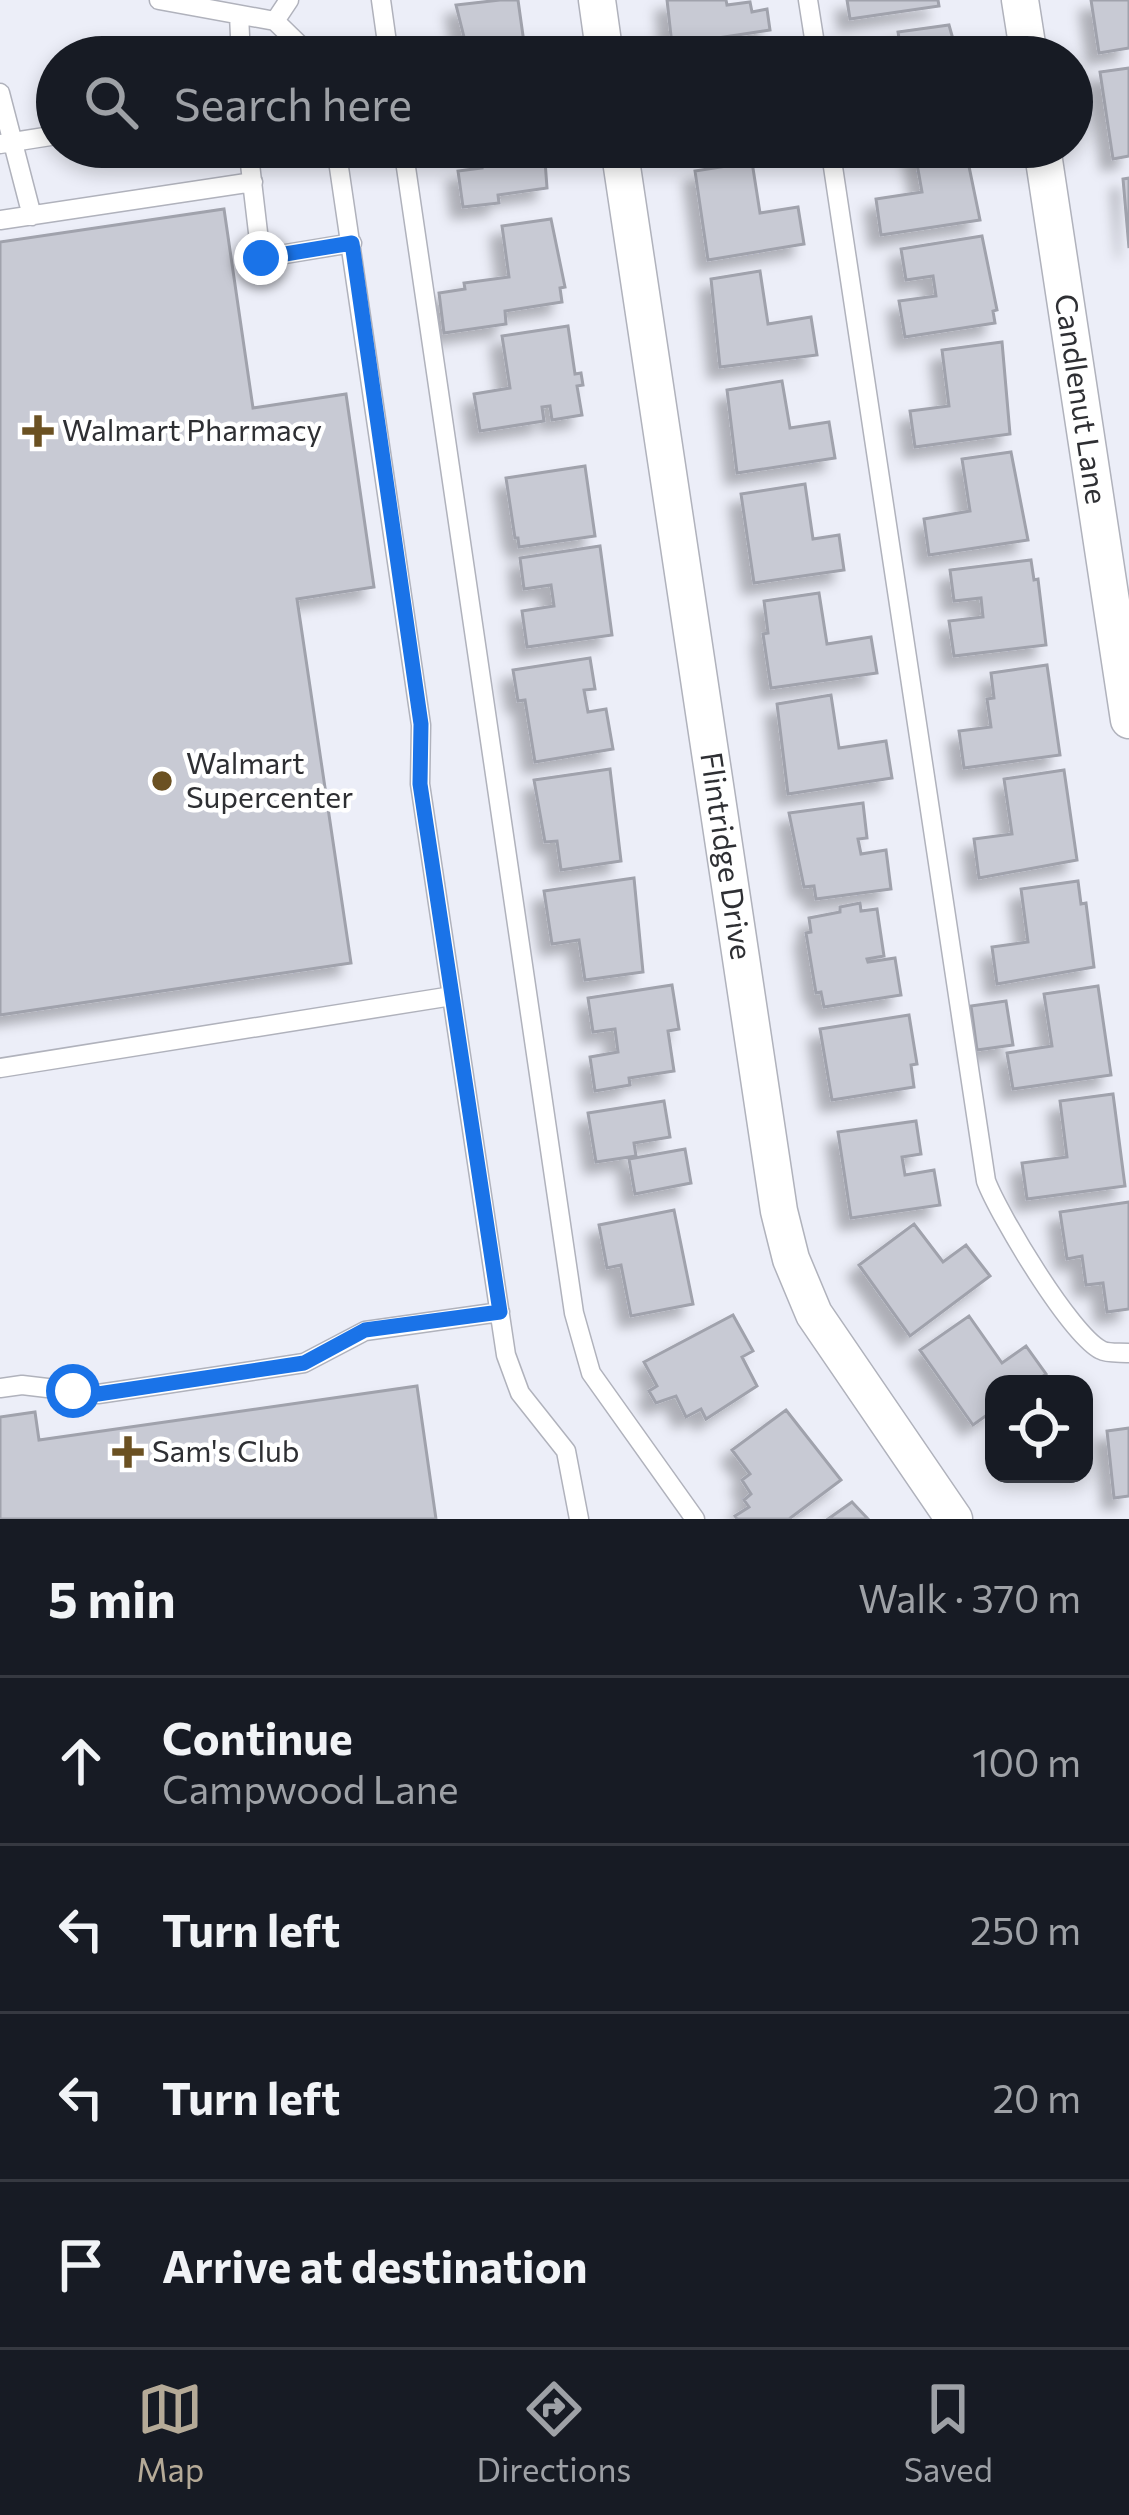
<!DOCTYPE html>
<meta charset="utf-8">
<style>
:root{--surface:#171b24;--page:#20242c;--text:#f1f3f6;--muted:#9ea1a6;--line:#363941;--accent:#b5aa97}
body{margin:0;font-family:Commissioner,sans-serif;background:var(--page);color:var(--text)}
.controls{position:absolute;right:36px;bottom:36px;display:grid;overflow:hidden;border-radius:24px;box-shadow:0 6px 18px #0003}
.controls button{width:108px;height:108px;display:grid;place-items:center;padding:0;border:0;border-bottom:3px solid var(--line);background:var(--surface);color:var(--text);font:60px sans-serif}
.stop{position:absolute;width:36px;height:36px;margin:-27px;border:9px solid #1a73e8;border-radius:50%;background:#fff}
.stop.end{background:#1a73e8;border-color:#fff;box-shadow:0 3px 12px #0008}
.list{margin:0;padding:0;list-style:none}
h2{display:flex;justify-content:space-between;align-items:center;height:156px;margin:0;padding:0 48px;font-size:51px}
h2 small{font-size:39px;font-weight:400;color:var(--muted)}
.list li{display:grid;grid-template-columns:78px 1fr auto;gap:36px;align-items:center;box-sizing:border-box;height:168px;padding:0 48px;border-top:3px solid var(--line)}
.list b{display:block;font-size:45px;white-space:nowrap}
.list p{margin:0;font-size:39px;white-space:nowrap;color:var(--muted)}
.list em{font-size:39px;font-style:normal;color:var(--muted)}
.icon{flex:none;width:66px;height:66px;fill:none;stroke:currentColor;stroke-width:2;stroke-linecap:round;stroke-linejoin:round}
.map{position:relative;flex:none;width:1129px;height:1519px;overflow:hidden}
.search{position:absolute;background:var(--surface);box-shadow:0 6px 18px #0003;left:36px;right:36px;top:36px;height:132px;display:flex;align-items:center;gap:30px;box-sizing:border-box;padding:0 42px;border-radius:66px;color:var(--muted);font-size:45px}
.sheet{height:828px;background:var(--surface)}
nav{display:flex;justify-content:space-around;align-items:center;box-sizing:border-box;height:168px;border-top:3px solid var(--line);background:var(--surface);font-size:33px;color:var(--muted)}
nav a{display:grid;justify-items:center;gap:6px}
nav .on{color:var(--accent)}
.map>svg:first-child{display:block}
.building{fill:#c8cad4;stroke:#a0a2ac;stroke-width:3;filter:url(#shadow)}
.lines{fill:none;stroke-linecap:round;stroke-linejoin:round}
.service-casing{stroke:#b0b2bc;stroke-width:21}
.minor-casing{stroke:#b0b2bc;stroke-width:39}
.service{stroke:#fff;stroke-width:18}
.minor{stroke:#fff;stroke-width:36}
.route{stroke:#1a73e8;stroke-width:15}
.poi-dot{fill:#6b5122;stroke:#fff;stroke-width:4.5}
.labels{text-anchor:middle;stroke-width:9;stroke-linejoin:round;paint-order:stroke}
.street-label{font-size:30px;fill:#2e2f33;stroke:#fff}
.poi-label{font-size:30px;fill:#2e2f33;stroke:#fff;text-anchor:start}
</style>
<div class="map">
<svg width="1129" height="1519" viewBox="0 0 1129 1519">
<defs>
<filter id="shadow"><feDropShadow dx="-11" dy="11" stdDeviation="6" flood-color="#0004"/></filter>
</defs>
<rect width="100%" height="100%" fill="#eceef8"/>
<path class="building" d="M 500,0 L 518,0 L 526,57 L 469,57 L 456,5 Z
M 667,0 L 726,0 L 727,5 L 750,2 L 752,12 L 767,9 L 770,30 L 672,45 Z
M 847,0 L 938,0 L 939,6 L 850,19 Z
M 1091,0 L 1129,0 L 1129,48 L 1099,53 Z
M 949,25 L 958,57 L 902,57 L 898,32 Z
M 1129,68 L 1129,156 L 1113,159 L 1100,72 Z
M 479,147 L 544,147 L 547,188 L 498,195 L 499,203 L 463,207 L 458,171 L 482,168 Z
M 914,147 L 965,147 L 980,220 L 881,235 L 876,199 L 922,192 Z
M 752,162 L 760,213 L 798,207 L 804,244 L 708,260 L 695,171 Z
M 1129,178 L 1129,248 L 1123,179 Z
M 224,209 L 253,408 L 346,394 L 374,587 L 297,599 L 351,963 L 0,1015 L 0,242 Z
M 551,219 L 565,287 L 560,288 L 562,302 L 505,311 L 506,324 L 444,333 L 439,293 L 465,289 L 464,283 L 509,277 L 502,226 Z
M 982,236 L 997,310 L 993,311 L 995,323 L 905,337 L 899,301 L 936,296 L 933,276 L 906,280 L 901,249 Z
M 760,271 L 768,324 L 811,317 L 817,355 L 720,367 L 711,279 Z
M 568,326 L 575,374 L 581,373 L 583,385 L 577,386 L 582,415 L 552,420 L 550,406 L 542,407 L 544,421 L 480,431 L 474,394 L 510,388 L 502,336 Z
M 1002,342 L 1010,434 L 915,447 L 910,411 L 949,406 L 942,350 Z
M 782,381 L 790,428 L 829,422 L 835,458 L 737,473 L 727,390 Z
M 1011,452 L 1028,540 L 929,555 L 924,519 L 970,511 L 962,459 Z
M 585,466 L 595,536 L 519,547 L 518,538 L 515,538 L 506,478 Z
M 805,484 L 813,539 L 839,535 L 844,570 L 754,583 L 741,494 Z
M 600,546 L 612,635 L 527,647 L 522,611 L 554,606 L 551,585 L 524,589 L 520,558 Z
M 1031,560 L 1034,580 L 1038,579 L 1046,645 L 954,656 L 949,621 L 983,617 L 981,598 L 954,601 L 950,570 Z
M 819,593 L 827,644 L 871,637 L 877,673 L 771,688 L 763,634 L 768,633 L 764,601 Z
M 590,658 L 595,689 L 584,690 L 588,712 L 606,709 L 613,749 L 535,762 L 525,700 L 518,701 L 513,670 Z
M 1047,665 L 1060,755 L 964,768 L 959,731 L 991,727 L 987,699 L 994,698 L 991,673 Z
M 831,695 L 839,748 L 886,741 L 892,778 L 788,794 L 777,704 Z
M 610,769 L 621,861 L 561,870 L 557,841 L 545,842 L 534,780 Z
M 1064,770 L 1077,860 L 979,878 L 974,839 L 1012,834 L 1004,779 Z
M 863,803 L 867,838 L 858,839 L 861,854 L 886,850 L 891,889 L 816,899 L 814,886 L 804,887 L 789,813 Z
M 634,878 L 643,972 L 585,980 L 579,940 L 552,944 L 544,891 Z
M 1078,881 L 1081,904 L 1086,903 L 1094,967 L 997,984 L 992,947 L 1028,942 L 1021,889 Z
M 860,903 L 861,911 L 877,909 L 884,956 L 867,959 L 868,962 L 895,958 L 901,995 L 824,1007 L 821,992 L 816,993 L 806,933 L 811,932 L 809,918 L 840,912 L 840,907 Z
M 672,985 L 679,1029 L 668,1031 L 674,1071 L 629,1078 L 630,1085 L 595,1091 L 590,1057 L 618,1052 L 615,1029 L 593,1032 L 588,998 Z
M 1098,986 L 1111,1075 L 1013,1089 L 1007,1053 L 1052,1046 L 1044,994 Z
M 1006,1001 L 1013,1045 L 977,1050 L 971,1006 Z
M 909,1015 L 917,1064 L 911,1065 L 914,1087 L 832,1100 L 820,1029 Z
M 1113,1094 L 1125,1186 L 1027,1199 L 1022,1163 L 1067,1157 L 1060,1101 Z
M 664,1101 L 670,1137 L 634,1143 L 636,1156 L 596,1162 L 588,1113 Z
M 916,1121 L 921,1154 L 902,1157 L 905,1175 L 934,1170 L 940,1205 L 851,1218 L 838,1132 Z
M 685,1149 L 691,1183 L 635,1194 L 629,1159 Z
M 1129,1202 L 1129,1309 L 1107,1312 L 1103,1283 L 1086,1285 L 1082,1256 L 1067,1259 L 1060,1212 Z
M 674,1210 L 693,1304 L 631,1316 L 621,1265 L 607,1268 L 599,1225 Z
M 914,1224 L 943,1262 L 966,1245 L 990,1276 L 910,1336 L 859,1265 Z
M 733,1315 L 753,1351 L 742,1357 L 757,1386 L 706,1419 L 701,1409 L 686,1417 L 676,1396 L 656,1403 L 649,1391 L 657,1386 L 644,1362 Z
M 969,1316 L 1002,1363 L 1026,1346 L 1046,1374 L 1032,1384 L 994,1384 L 994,1410 L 973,1425 L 920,1350 Z
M 417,1386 L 436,1519 L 0,1519 L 0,1417 L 35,1412 L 39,1440 Z
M 786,1410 L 841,1480 L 789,1519 L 737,1519 L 735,1516 L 749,1507 L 744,1500 L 751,1494 L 742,1480 L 750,1474 L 732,1450 Z
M 1129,1428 L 1129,1496 L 1114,1498 L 1107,1431 Z
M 852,1502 L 868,1519 L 828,1519 Z"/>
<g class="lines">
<defs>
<path id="service" d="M 159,0 L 275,21 L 312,57
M 381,0 L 389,57
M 808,0 L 817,57
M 239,15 L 241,57
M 275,21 L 289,0
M 0,93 L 32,216
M 0,144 L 57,135
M 248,147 L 261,258 L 352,243
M 336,147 L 421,725 L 420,784 L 506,1355 L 520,1393 L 566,1451 L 579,1519
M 403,147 L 574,1313 L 591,1373 L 695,1519
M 830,147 L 986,1181 C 999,1215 1070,1334 1101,1350 C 1108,1354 1121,1352 1129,1353
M 0,220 L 253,182
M 0,1068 L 452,996
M 0,1388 L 22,1385 L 98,1394 L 159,1385 L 304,1363 L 365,1331 L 500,1312"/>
<g id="minor">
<path d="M 597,0 L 605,57"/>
<path d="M 1020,0 L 1029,57"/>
<path id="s1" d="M 619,147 L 779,1211 L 791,1259 L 814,1314 L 954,1519"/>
<path id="s2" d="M 1042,147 L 1129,720"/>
</g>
</defs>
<use href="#service" class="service-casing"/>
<use href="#minor" class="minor-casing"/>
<use href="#service" class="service"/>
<use href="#minor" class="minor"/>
</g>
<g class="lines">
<path class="route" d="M 73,1391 L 98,1394 L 304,1363 L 365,1330 L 500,1312 L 420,784 L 421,724 L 352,243 L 261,258"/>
</g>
<g class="poi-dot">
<path d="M32 413h12v12h12v12h-12v12h-12v-12h-12v-12h12z"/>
<circle cx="162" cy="781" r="12"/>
<path d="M122 1434h12v12h12v12h-12v12h-12v-12h-12v-12h12z"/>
</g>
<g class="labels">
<g class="street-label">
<text dy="10" stroke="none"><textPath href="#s2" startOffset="255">Candlenut Lane</textPath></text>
<text dy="10" stroke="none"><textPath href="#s1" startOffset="717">Flintridge Drive</textPath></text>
</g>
<g class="poi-label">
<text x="62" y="441">Walmart Pharmacy</text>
<text x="186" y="774">Walmart<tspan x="186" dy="34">Supercenter</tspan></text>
<text x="152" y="1462">Sam's Club</text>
</g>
</g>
</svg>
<div class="controls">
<button><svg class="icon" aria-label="locate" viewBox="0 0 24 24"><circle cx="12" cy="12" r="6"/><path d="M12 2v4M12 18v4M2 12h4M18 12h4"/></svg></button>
</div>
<div class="stop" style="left:73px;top:1391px"></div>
<div class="stop end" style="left:261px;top:258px"></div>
<div class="search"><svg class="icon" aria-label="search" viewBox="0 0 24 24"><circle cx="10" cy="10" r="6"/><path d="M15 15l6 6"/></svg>Search here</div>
</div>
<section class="sheet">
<h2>5 min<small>Walk · 370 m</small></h2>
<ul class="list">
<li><svg class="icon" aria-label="ahead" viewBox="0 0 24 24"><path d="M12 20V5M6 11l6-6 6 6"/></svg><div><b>Continue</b><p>Campwood Lane</p></div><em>100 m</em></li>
<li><svg class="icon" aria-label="left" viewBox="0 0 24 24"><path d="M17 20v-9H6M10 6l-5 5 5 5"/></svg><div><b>Turn left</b></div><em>250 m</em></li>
<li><svg class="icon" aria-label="left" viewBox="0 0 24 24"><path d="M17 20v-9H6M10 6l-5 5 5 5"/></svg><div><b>Turn left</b></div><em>20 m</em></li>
<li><svg class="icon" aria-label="arrive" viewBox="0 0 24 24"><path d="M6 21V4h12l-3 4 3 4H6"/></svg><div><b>Arrive at destination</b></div></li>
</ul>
</section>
<nav>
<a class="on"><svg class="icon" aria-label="map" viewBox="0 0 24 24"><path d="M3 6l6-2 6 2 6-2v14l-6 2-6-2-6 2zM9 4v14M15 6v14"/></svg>Map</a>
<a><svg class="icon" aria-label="directions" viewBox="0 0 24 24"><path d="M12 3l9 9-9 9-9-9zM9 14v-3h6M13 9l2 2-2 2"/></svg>Directions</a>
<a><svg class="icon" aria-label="saved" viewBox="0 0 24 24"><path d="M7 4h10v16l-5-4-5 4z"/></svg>Saved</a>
</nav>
